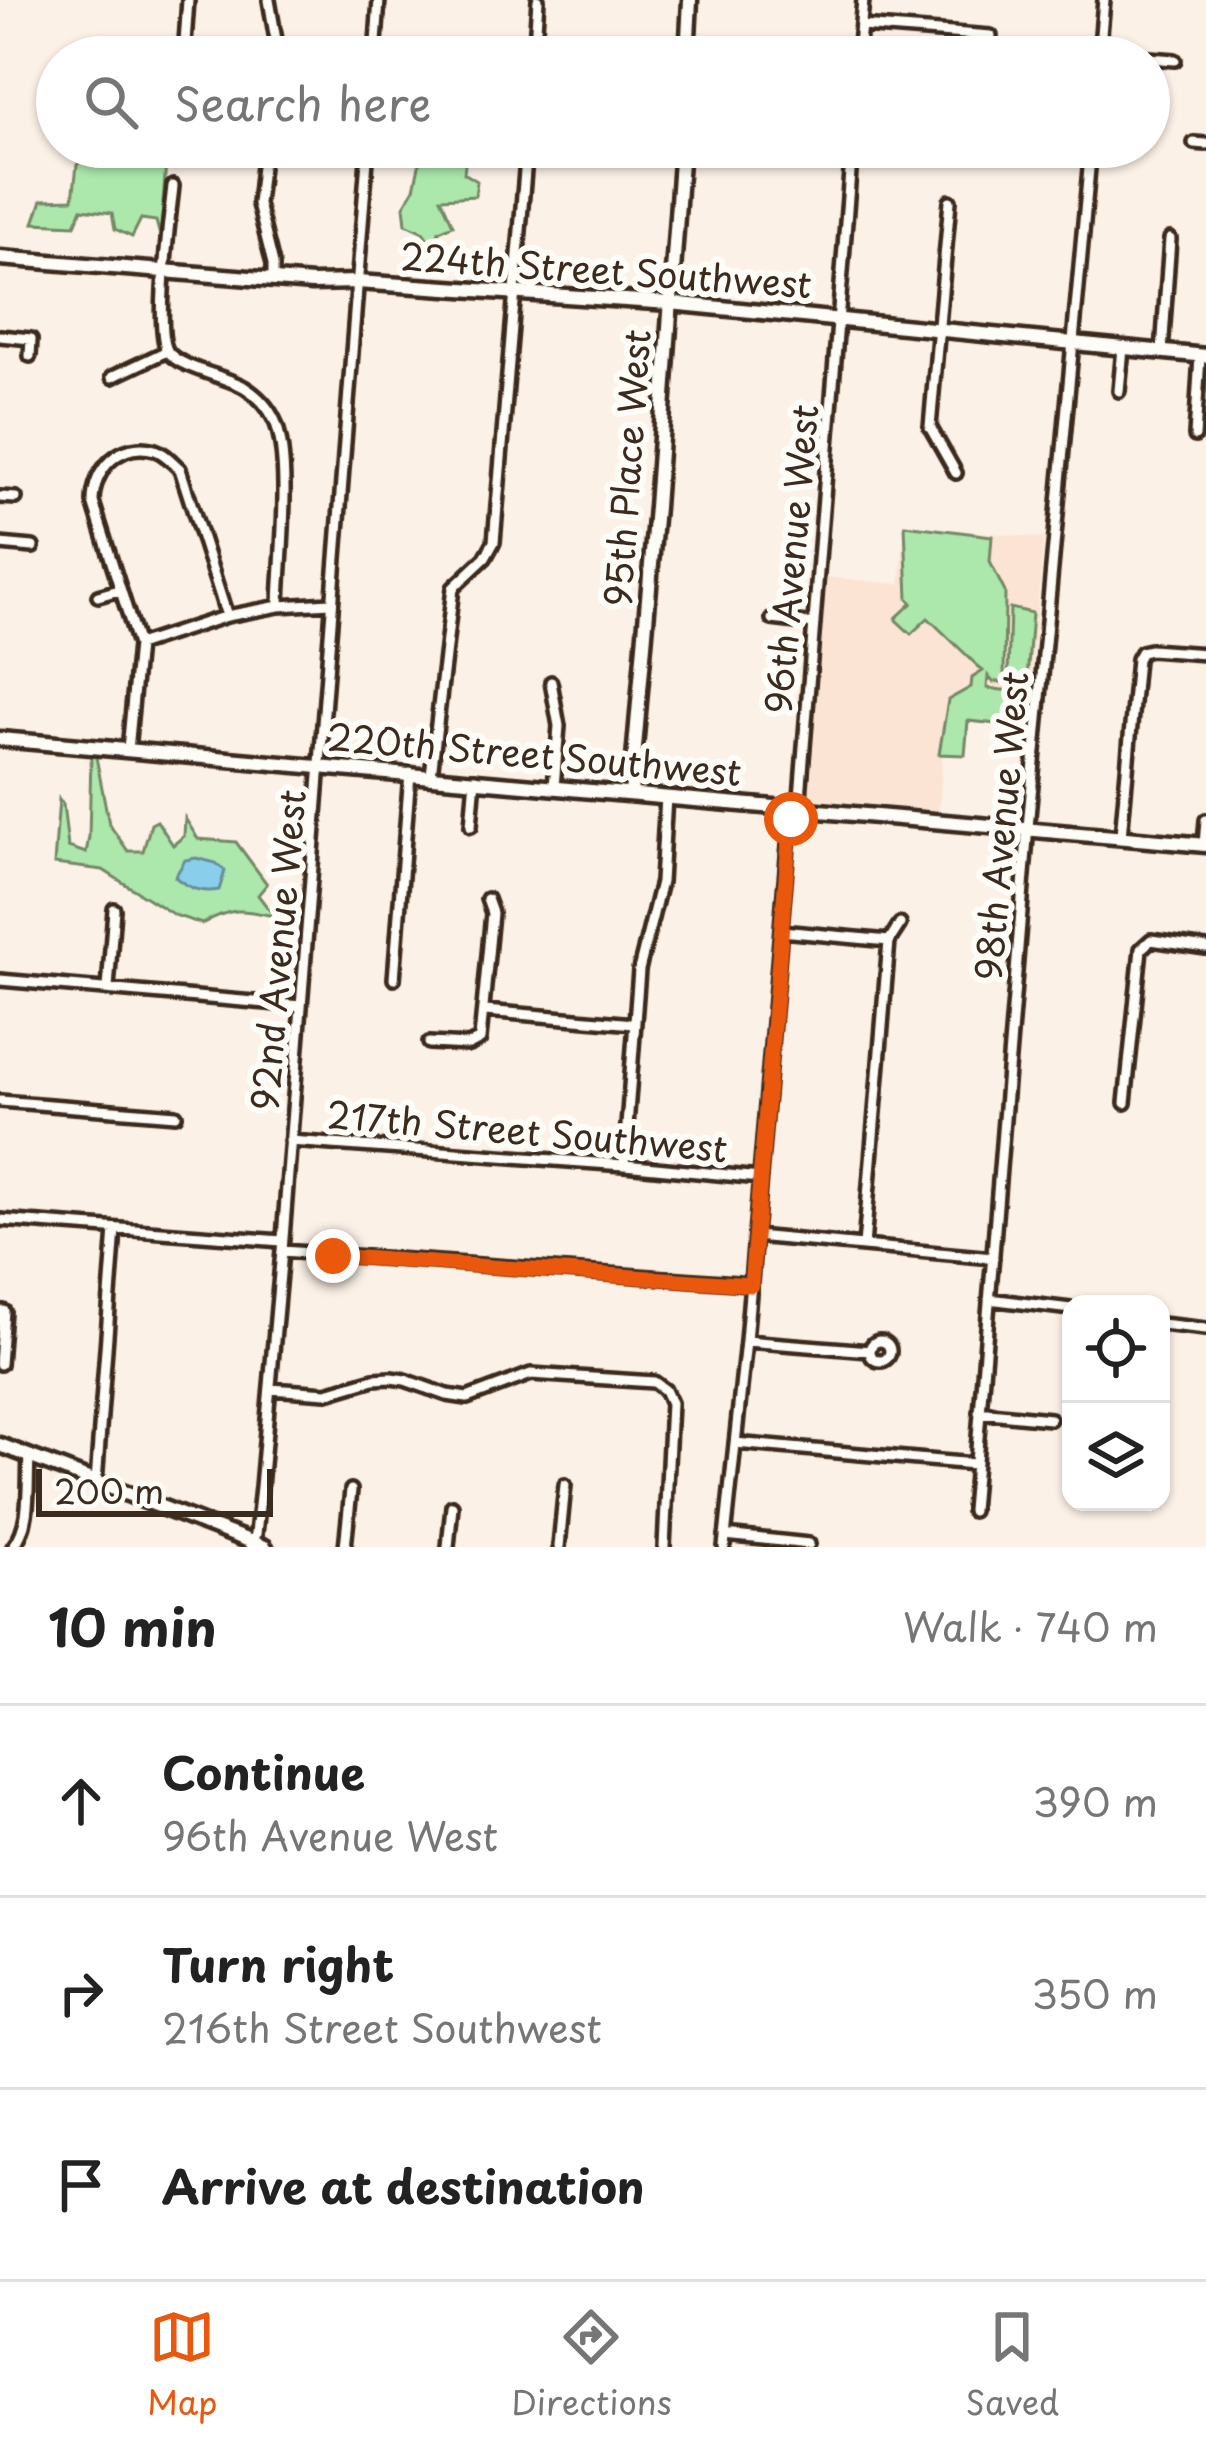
<!DOCTYPE html>
<meta charset="utf-8">
<style>
:root{--surface:#fff;--page:#f6f6f6;--text:#222;--muted:#767676;--line:#e0e0e0;--accent:#ea580c}
body{margin:0;font-family:"Playpen Sans",sans-serif;background:var(--page);color:var(--text)}
.controls{position:absolute;right:36px;bottom:36px;display:grid;overflow:hidden;border-radius:24px;box-shadow:0 3px 9px #0004}
.controls button{width:108px;height:108px;display:grid;place-items:center;padding:0;border:0;border-bottom:3px solid var(--line);background:var(--surface);color:var(--text);font:60px sans-serif}
.scale{position:absolute;left:36px;bottom:30px;width:237px;box-sizing:border-box;padding-left:12px;border:6px solid #3b2a1e;border-top:0;font-size:33px;line-height:42px;white-space:nowrap;color:#3b2a1e;-webkit-text-stroke:9px #fdfcf7;paint-order:stroke}
.stop{position:absolute;width:36px;height:36px;margin:-27px;border:9px solid #ea580c;border-radius:50%;background:#fff}
.stop.end{background:#ea580c;border-color:#fff;box-shadow:0 3px 12px #0008}
.list{margin:0;padding:0;list-style:none}
h2{display:flex;justify-content:space-between;align-items:center;height:156px;margin:0;padding:0 48px;font-size:51px}
h2 small{font-size:39px;font-weight:400;color:var(--muted)}
.list li{display:grid;grid-template-columns:78px 1fr auto;gap:36px;align-items:center;box-sizing:border-box;height:192px;padding:0 48px;border-top:3px solid var(--line)}
.list b{display:block;font-size:45px;white-space:nowrap}
.list p{margin:0;font-size:39px;white-space:nowrap;color:var(--muted)}
.list em{font-size:39px;font-style:normal;color:var(--muted)}
.icon{flex:none;width:66px;height:66px;fill:none;stroke:currentColor;stroke-width:2;stroke-linecap:round;stroke-linejoin:round}
.map{position:relative;flex:none;width:1206px;height:1547px;overflow:hidden}
.search{position:absolute;background:var(--surface);box-shadow:0 3px 9px #0004;left:36px;right:36px;top:36px;height:132px;display:flex;align-items:center;gap:30px;box-sizing:border-box;padding:0 42px;border-radius:66px;color:var(--muted);font-size:45px}
.sheet{height:732px;background:var(--surface)}
nav{display:flex;justify-content:space-around;align-items:center;box-sizing:border-box;height:168px;border-top:3px solid var(--line);background:var(--surface);font-size:33px;color:var(--muted)}
nav a{display:grid;justify-items:center;gap:6px}
nav .on{color:var(--accent)}
.map>svg:first-child{display:block}
.built{fill:#fbe4d4}
.green{fill:#ace7ac;stroke:#748865;stroke-width:3}
.water{fill:#89cfeb;stroke:#6a8d99;stroke-width:3}
.lines{fill:none;stroke-linecap:round;stroke-linejoin:round}
.street-casing{stroke:#3b2a1e;stroke-width:18}
.secondary-casing{stroke:#3b2a1e;stroke-width:21}
.street{stroke:#fdfcf7;stroke-width:9}
.secondary{stroke:#fdfcf7;stroke-width:12}
.route{stroke:#ea580c;stroke-width:15}
.labels{text-anchor:middle;stroke-width:12;stroke-linejoin:round;paint-order:stroke}
.street-label{font-size:36px;fill:#3b2a1e;stroke:#fdfcf7}
</style>
<div class="map">
<svg width="1206" height="1547" viewBox="0 0 1206 1547">
<rect width="100%" height="100%" fill="#fcf1e7"/>
<filter id="ink" filterUnits="userSpaceOnUse"><feTurbulence type="fractalNoise" baseFrequency=".00833" numOctaves="2"/><feDisplacementMap in="SourceGraphic" scale="24" xChannelSelector="R" yChannelSelector="G"/><feConvolveMatrix kernelMatrix="1 2 1 2 8 2 1 2 1" color-interpolation-filters="sRGB"/></filter>
<g filter="url(#ink)">
<path class="built" d="M 905,525 L 1044,538 L 1026,727 L 945,719 L 939,811 L 816,799 L 810,794 L 826,577 L 900,584 Z"/>
<path class="green" d="M 95,147 L 121,155 L 166,162 L 163,203 L 166,225 L 159,232 L 156,221 L 141,219 L 132,237 L 115,229 L 112,213 L 82,209 L 75,225 L 34,223 L 42,200 L 73,199 L 77,165 Z
M 423,147 L 467,147 L 464,173 L 477,181 L 475,196 L 441,198 L 453,225 L 439,231 L 434,248 L 423,232 L 406,224 L 404,206 L 414,189 Z
M 905,525 L 992,536 L 990,562 L 1005,592 L 1004,682 L 993,682 L 988,676 L 987,688 L 1032,694 L 1026,727 L 968,721 L 965,755 L 939,754 L 948,700 L 971,687 L 972,678 L 983,671 L 928,618 L 911,634 L 896,620 L 896,618 L 912,603 L 908,599 Z
M 1010,608 L 1032,613 L 1027,679 L 1008,677 Z
M 91,756 L 96,757 L 109,824 L 128,851 L 143,851 L 151,824 L 157,821 L 173,845 L 184,836 L 185,818 L 198,839 L 236,842 L 267,884 L 258,895 L 274,916 C 243,909 230,907 202,924 L 174,915 L 103,870 L 54,864 L 59,799 L 63,804 L 68,847 L 86,853 L 89,837 Z"/>
<path class="water" d="M 196,858 L 216,863 L 225,871 L 219,890 C 200,893 190,889 175,877 L 185,860 Z"/>
<g class="lines">
<defs>
<path id="street" d="M 269,0 L 279,57
M 861,26 L 991,36
M 1099,54 L 1138,57
M 184,57 L 188,0
M 375,57 L 379,0
M 534,57 L 538,0
M 858,57 L 863,0
M 1099,57 L 1104,0
M 1149,58 L 1175,60
M 1194,143 L 1206,144
M 264,147 L 258,204 L 273,264 L 273,279
M 173,186 C 170,216 154,331 168,352 C 180,368 225,376 244,387 C 257,395 268,406 275,421 C 292,462 280,558 279,606
M 950,201 L 930,427 L 956,473
M 0,336 L 31,339 L 30,356
M 1162,352 L 1170,239
M 112,377 L 167,351
M 1119,391 L 1123,348
M 1195,436 L 1200,356
M 0,497 L 16,498
M 0,544 L 33,547
M 98,596 L 119,590
M 772,619 L 814,624
M 138,645 L 227,616 L 279,606 L 331,603
M 551,682 L 559,726 L 554,787
M 128,750 L 138,645 L 93,502 C 93,470 120,440 155,450 C 165,453 172,462 180,469 L 227,616
M 431,775 L 453,588 L 485,558 L 494,542 L 527,147
M 471,826 L 475,779
M 1121,837 L 1137,659 L 1141,652 L 1150,650 L 1206,654
M 1204,845 L 1206,820
M 781,931 L 889,941
M 394,979 L 410,773
M 0,980 L 301,1006
M 108,988 L 114,909
M 485,1011 L 634,1024
M 429,1043 L 469,1045 L 480,1039 L 492,913 L 487,899
M 0,1101 L 176,1115
M 1125,1103 L 1141,949 L 1151,940 L 1206,948
M 290,1141 L 624,1165 L 760,1178
M 624,1165 L 639,970 L 661,882 L 666,797
M 0,1220 L 282,1241
M 755,1236 L 993,1258
M 864,1246 L 889,941 L 900,924
M 282,1251 L 751,1284
M 989,1299 L 1071,1309
M 1161,1324 L 1206,1329
M870 1351a10 10 0 1 1 20 0a10 10 0 1 1-20 0Z
M 746,1341 L 870,1351
M 0,1364 L 4,1311
M 270,1389 L 327,1393 L 374,1379 L 391,1378 L 405,1380 L 447,1395 L 467,1398 L 531,1374 L 654,1382 L 665,1390 L 671,1403 L 664,1547
M 979,1412 L 1050,1419
M 735,1443 L 974,1464
M 96,1482 L 115,1229
M 972,1511 L 1027,838 L 1091,147
M 725,1535 L 809,1544
M 251,1546 L 256,1534 L 261,1487 L 282,1251 L 368,147
M 13,1547 C 32,1524 27,1485 29,1456
M 345,1547 L 351,1490
M 448,1547 L 452,1506
M 559,1547 L 565,1485
M 724,1547 L 746,1341 L 790,822 L 800,798 L 802,772 L 852,147"/>
<path id="secondary" d="M 687,57 L 690,0
M 0,258 L 312,283 L 357,282 L 670,303 L 1206,356
M 0,739 L 1206,845
M 631,794 L 656,507 L 682,147
M 0,1445 L 265,1547"/>
</defs>
<use href="#street" class="street-casing"/>
<use href="#secondary" class="secondary-casing"/>
<use href="#street" class="street"/>
<use href="#secondary" class="secondary"/>
</g>
</g>
<g class="lines" filter="url(#ink)">
<path class="route" d="M 333,1256 L 751,1285 L 791,819"/>
</g>
<g class="labels">
<g class="street-label">
<text transform="translate(606 271) rotate(4)" y="13">224th Street Southwest</text>
<text transform="translate(628 468) rotate(-86)" y="13">95th Place West</text>
<text transform="translate(792 559) rotate(-85)" y="13">96th Avenue West</text>
<text transform="translate(534 755) rotate(5)" y="13">220th Street Southwest</text>
<text transform="translate(1002 826) rotate(-85)" y="13">98th Avenue West</text>
<text transform="translate(279 950) rotate(-85)" y="13">92nd Avenue West</text>
<text transform="translate(527 1132) rotate(5)" y="13">217th Street Southwest</text>
</g>
</g>
</svg>
<div class="controls">
<button><svg class="icon" aria-label="locate" viewBox="0 0 24 24"><circle cx="12" cy="12" r="6"/><path d="M12 2v4M12 18v4M2 12h4M18 12h4"/></svg></button>
<button><svg class="icon" aria-label="layers" viewBox="0 0 24 24"><path d="M12 4l9 5-9 5-9-5zM3 14l9 5 9-5"/></svg></button>
</div>
<div class="scale">200 m</div>
<div class="stop" style="left:791px;top:819px"></div>
<div class="stop end" style="left:333px;top:1256px"></div>
<div class="search"><svg class="icon" aria-label="search" viewBox="0 0 24 24"><circle cx="10" cy="10" r="6"/><path d="M15 15l6 6"/></svg>Search here</div>
</div>
<section class="sheet">
<h2>10 min<small>Walk · 740 m</small></h2>
<ul class="list">
<li><svg class="icon" aria-label="ahead" viewBox="0 0 24 24"><path d="M12 20V5M6 11l6-6 6 6"/></svg><div><b>Continue</b><p>96th Avenue West</p></div><em>390 m</em></li>
<li><svg class="icon" aria-label="right" viewBox="0 0 24 24"><path d="M7 20v-9h11M14 6l5 5-5 5"/></svg><div><b>Turn right</b><p>216th Street Southwest</p></div><em>350 m</em></li>
<li><svg class="icon" aria-label="arrive" viewBox="0 0 24 24"><path d="M6 21V4h12l-3 4 3 4H6"/></svg><div><b>Arrive at destination</b></div></li>
</ul>
</section>
<nav>
<a class="on"><svg class="icon" aria-label="map" viewBox="0 0 24 24"><path d="M3 6l6-2 6 2 6-2v14l-6 2-6-2-6 2zM9 4v14M15 6v14"/></svg>Map</a>
<a><svg class="icon" aria-label="directions" viewBox="0 0 24 24"><path d="M12 3l9 9-9 9-9-9zM9 14v-3h6M13 9l2 2-2 2"/></svg>Directions</a>
<a><svg class="icon" aria-label="saved" viewBox="0 0 24 24"><path d="M7 4h10v16l-5-4-5 4z"/></svg>Saved</a>
</nav>
